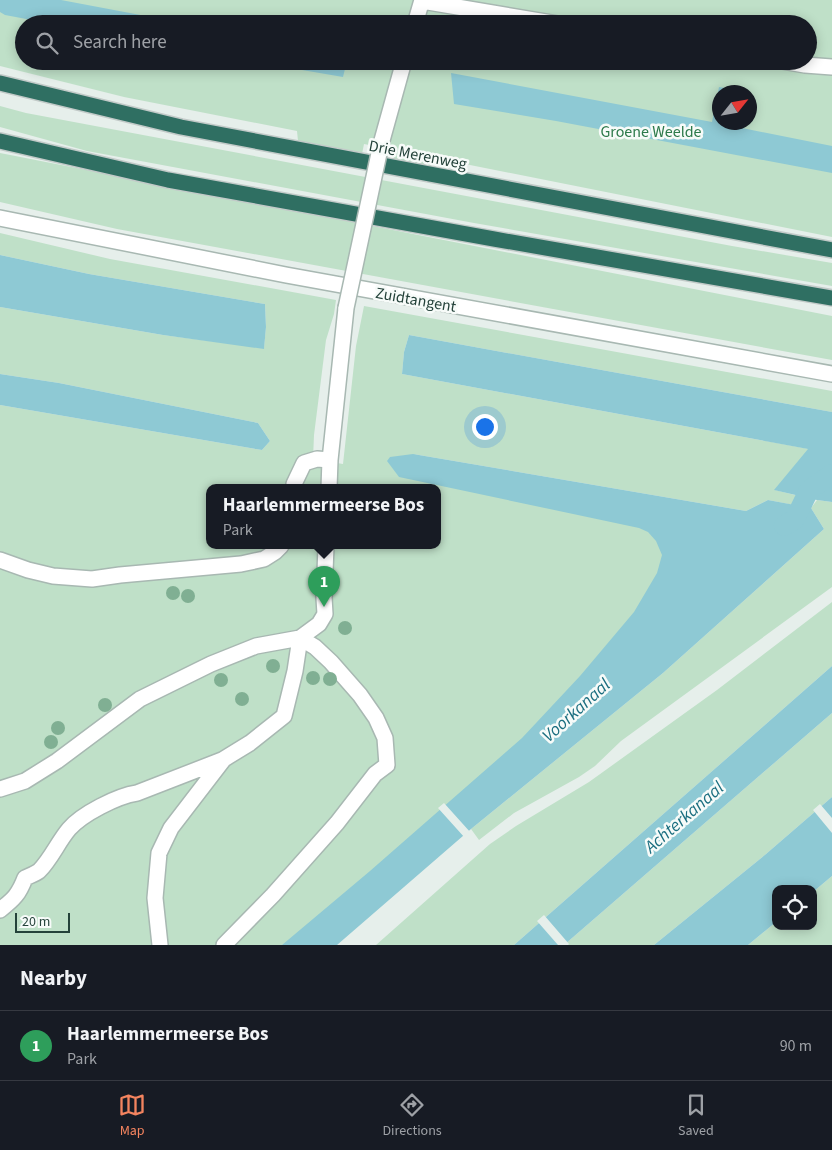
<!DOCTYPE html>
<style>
:root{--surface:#171b24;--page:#242831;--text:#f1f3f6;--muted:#9ea1a6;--line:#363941;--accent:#f4845f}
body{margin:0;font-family:"Source Sans 3",sans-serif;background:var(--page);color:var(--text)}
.controls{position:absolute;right:15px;bottom:15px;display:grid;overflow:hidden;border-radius:10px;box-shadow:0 2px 12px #0003}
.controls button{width:45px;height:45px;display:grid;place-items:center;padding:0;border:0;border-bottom:1px solid var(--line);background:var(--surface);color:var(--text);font:25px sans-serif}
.compass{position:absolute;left:712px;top:85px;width:45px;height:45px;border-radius:50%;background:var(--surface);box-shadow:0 2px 12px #0003;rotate:59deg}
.scale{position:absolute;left:15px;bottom:12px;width:55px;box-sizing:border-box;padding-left:5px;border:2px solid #24423a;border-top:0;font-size:14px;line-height:18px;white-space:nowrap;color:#24423a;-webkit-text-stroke:4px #f7fbf9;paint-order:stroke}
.you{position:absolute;left:484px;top:426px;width:18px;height:18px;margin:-12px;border:4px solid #fff;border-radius:50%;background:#1a73e8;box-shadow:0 0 0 8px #1a73e833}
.badge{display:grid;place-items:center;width:32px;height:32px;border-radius:50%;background:var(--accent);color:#fff;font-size:16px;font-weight:700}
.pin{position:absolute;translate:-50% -41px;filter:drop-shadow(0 1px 2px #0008)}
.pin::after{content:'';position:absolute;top:26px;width:18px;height:15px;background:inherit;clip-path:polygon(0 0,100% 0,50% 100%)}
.popup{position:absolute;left:206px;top:484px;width:235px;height:65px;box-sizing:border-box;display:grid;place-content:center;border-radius:10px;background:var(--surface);filter:drop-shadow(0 1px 4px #0005);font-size:16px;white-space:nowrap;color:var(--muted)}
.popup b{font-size:19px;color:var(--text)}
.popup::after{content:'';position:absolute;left:50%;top:100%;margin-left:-10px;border:10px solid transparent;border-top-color:var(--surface)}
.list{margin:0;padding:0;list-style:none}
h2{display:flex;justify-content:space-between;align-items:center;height:65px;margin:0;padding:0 20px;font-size:21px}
h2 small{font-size:16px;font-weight:400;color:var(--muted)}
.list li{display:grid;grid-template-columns:32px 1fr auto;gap:15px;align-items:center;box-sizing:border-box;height:70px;padding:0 20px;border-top:1px solid var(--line)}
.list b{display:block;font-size:19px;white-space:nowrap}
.list p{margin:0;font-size:16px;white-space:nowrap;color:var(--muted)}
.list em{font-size:16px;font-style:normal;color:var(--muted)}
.icon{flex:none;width:28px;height:28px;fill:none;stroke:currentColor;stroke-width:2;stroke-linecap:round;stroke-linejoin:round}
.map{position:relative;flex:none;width:832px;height:945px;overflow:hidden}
.search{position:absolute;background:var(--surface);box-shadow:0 2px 12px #0003;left:15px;right:15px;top:15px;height:55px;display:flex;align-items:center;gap:12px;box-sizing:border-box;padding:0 18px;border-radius:28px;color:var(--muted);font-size:19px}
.sheet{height:135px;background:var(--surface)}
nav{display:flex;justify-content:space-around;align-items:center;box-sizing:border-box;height:70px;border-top:1px solid var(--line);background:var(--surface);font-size:14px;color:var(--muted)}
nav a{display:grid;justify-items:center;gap:2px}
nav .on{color:var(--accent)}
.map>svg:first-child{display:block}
.green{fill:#bfe0c8;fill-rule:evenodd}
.water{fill:#8ec9d4}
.pier{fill:#e6efeb}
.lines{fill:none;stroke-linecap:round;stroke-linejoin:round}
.canal{stroke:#8ec9d4;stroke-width:20}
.minor-casing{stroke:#a8b8b2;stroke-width:18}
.highway-casing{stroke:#c2cac8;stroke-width:18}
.minor{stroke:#fff;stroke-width:15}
.highway{stroke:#2f6f62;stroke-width:15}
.minor-bridge-casing{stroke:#a8b8b2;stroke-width:18;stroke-linecap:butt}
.minor-bridge{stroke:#fff;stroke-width:15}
.tree{fill:#80af93}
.labels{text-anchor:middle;stroke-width:5;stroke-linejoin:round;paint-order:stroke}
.park-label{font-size:16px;fill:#2d7a4b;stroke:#f7fbf9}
.street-label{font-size:16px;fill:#24423a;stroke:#f7fbf9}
.water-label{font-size:18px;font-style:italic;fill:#1c6f80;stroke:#f7fbf9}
</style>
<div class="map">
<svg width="832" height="945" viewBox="0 0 832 945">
<rect width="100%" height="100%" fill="#e6efeb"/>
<path class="green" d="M 0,0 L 832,0 L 832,237 L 440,159 L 428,170 L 393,162 L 395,150 L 364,144 L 362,154 L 298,141 L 297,131 L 124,97 L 0,66 ZM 24,24 L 808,24 L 808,61 L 24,61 ZM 720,92 L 750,92 L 750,122 L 720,122 Z
M 0,106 L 26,113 L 732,246 L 832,263 L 832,286 L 474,223 L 87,151 L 0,127 Z
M 0,153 L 832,316 L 832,360 L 117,229 L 0,202 Z
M 0,233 L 110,259 L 336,300 L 334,314 L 326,340 L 314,435 L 313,459 L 343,464 L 356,346 L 364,306 L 832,391 L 832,412 L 409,335 L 404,352 L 402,374 L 809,449 L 775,490 L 799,496 L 794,505 L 768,500 L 746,511 L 413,454 L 695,529 L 599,684 L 301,945 L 0,945 L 0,405 L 262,450 L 270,441 L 258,423 L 59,383 L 0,374 L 0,307 L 163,335 L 264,348 L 266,327 L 265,304 L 89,274 L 0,255 ZM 210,488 L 438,488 L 438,546 L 210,546 Z
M 817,500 L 832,502 L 832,587 L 621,741 L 595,766 L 579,777 L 514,813 L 479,840 L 471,829 L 663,673 L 824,529 L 811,508 Z
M 832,602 L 832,666 L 514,945 L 376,945 L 490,844 L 516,826 L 589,782 L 717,690 Z
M 832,713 L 832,797 L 766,854 L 654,945 L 564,945 Z
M 832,876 L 832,945 L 748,945 L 776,922 L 776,926 L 813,926 L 813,892 Z"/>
<path class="water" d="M 0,0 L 61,0 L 188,24 L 53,24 L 5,15 L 0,12 Z
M 250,61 L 347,61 L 343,77 Z
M 451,73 L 712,122 L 719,87 L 748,92 L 720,92 L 720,122 L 742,123 L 742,128 L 832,146 L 832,173 L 556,121 L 454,104 Z
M 0,255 L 89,274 L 265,304 L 266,327 L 264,349 L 163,335 L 0,307 Z
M 409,335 L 832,412 L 832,502 L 817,500 L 774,490 L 808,449 L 402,374 L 404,352 Z
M 0,374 L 59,383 L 258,423 L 270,441 L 262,450 L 0,405 Z
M 413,454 L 746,511 L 768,500 L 811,508 L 824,529 L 663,673 L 471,829 L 337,945 L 282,945 L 370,871 L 522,738 L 580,676 L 634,612 L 657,573 L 662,555 L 656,541 L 648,532 L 639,528 L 399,477 L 387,461 L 390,457 Z
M 832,666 L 832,713 L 564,945 L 514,945 Z
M 832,797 L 832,876 L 813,892 L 813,889 L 776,889 L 776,922 L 748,945 L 654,945 L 766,854 Z"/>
<path class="pier" d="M 444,803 L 471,833 L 465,838 L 438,808 Z
M 820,804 L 832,818 L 832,833 L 813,810 Z
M 544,915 L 569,944 L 568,945 L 558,945 L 537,921 Z"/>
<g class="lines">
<path class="canal" d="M 784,526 L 795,519 L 809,490 L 832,474"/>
<defs>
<path id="minor" d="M 422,1 L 558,24
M 415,24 L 422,0
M 782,61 L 805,65 L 832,67
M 381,144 L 404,61
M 0,218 L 286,275 L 832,374
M 294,488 L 294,484 L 304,463 L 317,459 L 330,460
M 329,488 L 330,460 L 346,308
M 0,560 L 28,570 L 53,576 L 92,579 L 120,575 L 241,564 L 264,559 L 275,552 L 281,546
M 0,789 L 25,781 L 57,761 L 140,699 L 211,664 L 256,646 L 300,638 L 319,624 L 325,614 L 324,598 L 326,546
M 0,910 C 14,899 19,894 25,878 C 29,876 35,874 39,871 C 51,859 58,842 69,829 C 82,814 117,796 137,793 L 222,760
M 160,945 L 155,898 L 159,853 L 171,828 L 224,759 L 250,743 L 284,716 L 295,671 L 300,638
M 224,945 L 273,895 L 337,823 L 375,774 L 387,765 L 385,738 L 376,718 L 360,695 L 331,662 L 315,647 L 300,638"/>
<path id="highway" d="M 0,83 L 181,127 L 832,250
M 0,141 L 168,180 L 494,239 L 832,298"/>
</defs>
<use href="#minor" class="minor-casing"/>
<use href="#highway" class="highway-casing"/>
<use href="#minor" class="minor"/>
<use href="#highway" class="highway"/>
<defs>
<path id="minor-bridge" d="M 346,308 L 381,144"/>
</defs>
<use href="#minor-bridge" class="minor-bridge-casing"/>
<use href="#minor-bridge" class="minor-bridge"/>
</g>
<g class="tree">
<circle cx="173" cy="593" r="7"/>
<circle cx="188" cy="596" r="7"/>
<circle cx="345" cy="628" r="7"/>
<circle cx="273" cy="666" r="7"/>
<circle cx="313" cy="678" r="7"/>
<circle cx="330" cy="679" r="7"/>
<circle cx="221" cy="680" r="7"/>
<circle cx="242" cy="699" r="7"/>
<circle cx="105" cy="705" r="7"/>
<circle cx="58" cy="728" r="7"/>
<circle cx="51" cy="742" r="7"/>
</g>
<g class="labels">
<g class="park-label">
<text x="651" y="137">Groene Weelde</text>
</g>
<g class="street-label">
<text transform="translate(418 154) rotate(11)" y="6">Drie Merenweg</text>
<text transform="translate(416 299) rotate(10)" y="6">Zuidtangent</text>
</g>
<g class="water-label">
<text transform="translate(576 710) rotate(-42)" y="6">Voorkanaal</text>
<text transform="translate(684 817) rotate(-41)" y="6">Achterkanaal</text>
</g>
</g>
</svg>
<div class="controls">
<button><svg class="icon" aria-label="locate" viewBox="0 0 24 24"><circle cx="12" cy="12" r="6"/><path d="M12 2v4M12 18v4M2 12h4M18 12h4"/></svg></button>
</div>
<svg class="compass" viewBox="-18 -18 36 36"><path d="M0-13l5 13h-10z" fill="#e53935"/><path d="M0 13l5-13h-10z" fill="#9ea1a6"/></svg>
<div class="scale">20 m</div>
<div class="you"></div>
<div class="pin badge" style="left:324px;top:607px;background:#2e9e5b">1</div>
<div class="popup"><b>Haarlemmermeerse Bos</b>Park</div>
<div class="search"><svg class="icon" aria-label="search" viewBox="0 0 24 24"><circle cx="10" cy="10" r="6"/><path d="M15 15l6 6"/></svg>Search here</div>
</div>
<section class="sheet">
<h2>Nearby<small></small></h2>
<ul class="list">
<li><span class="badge" style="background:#2e9e5b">1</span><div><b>Haarlemmermeerse Bos</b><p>Park</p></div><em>90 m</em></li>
</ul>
</section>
<nav>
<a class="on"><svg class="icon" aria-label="map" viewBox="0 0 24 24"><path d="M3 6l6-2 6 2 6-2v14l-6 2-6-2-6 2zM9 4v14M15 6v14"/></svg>Map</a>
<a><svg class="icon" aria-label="directions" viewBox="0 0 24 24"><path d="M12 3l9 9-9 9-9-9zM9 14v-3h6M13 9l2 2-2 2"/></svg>Directions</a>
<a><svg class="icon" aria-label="saved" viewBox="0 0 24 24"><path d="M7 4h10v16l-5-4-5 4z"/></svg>Saved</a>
</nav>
